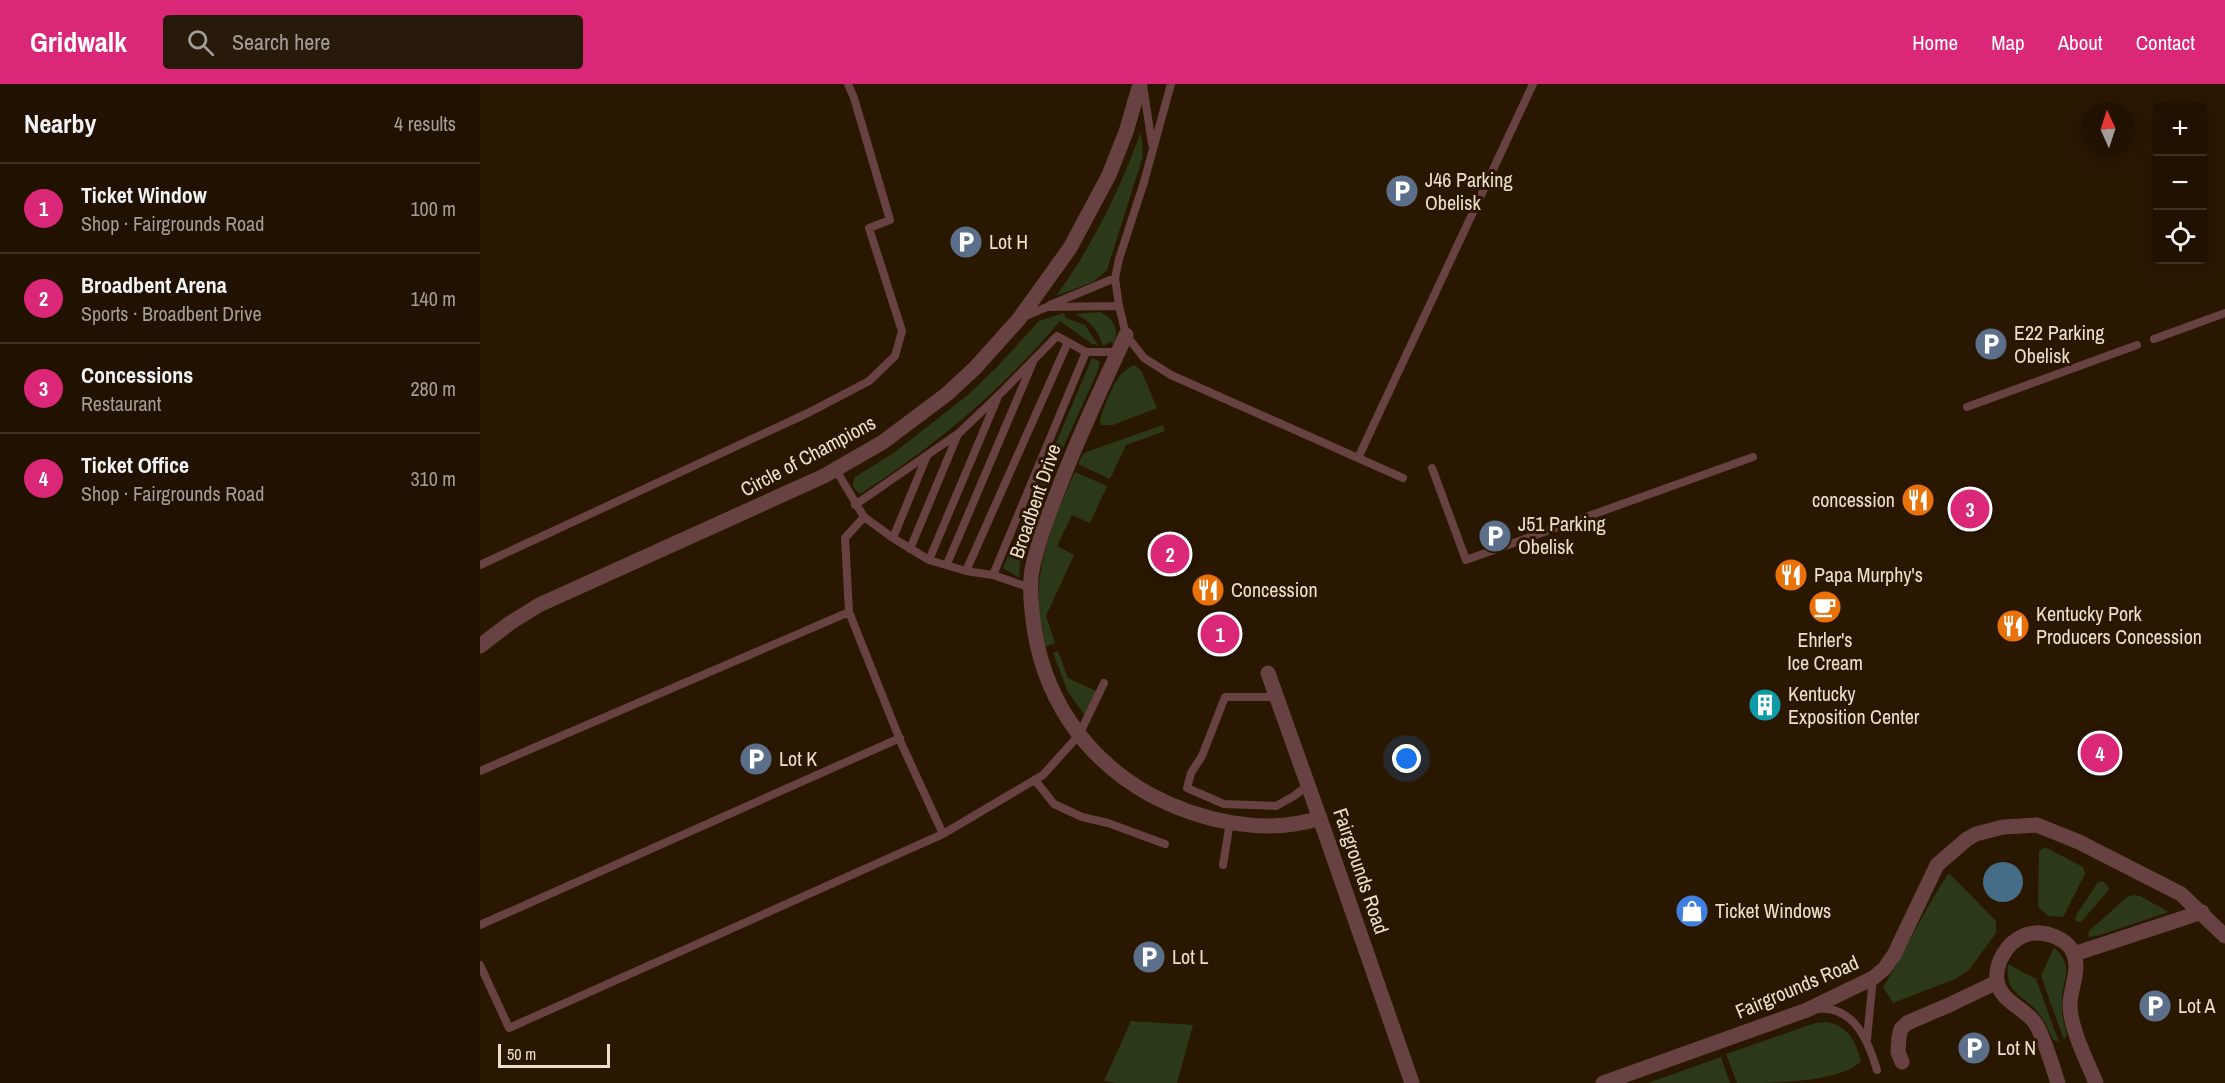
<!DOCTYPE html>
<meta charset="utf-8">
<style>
:root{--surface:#201100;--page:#281a0a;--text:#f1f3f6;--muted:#a29d99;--line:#3d3122;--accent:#db2777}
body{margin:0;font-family:"Archivo Narrow",sans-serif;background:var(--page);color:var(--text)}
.controls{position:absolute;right:18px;top:18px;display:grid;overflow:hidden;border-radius:6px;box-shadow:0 3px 15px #0003}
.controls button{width:54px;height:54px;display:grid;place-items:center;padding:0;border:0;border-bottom:2px solid var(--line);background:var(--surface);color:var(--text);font:30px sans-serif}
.compass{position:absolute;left:1601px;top:18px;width:54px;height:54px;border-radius:50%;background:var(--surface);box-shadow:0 3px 15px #0003;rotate:357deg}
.scale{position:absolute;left:18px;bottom:15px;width:112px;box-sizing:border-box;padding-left:6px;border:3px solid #ecdfd0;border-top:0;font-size:16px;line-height:21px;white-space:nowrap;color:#ecdfd0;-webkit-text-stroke:4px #2a1700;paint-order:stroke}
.you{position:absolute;left:927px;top:675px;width:21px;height:21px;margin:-15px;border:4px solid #fff;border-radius:50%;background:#1a73e8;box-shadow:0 0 0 9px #1a73e833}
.badge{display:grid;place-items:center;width:39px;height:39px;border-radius:50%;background:var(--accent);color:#fff;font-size:20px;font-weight:700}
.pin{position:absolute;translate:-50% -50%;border:3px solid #fff;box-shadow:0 2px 6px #0006}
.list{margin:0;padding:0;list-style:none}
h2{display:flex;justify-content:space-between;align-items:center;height:78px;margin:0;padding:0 24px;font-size:26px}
h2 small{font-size:20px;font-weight:400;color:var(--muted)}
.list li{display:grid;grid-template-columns:39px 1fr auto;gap:18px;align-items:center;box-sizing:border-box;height:90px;padding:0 24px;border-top:2px solid var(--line)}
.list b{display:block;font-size:22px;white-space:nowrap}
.list p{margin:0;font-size:20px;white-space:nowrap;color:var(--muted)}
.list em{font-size:20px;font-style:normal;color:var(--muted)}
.icon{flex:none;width:33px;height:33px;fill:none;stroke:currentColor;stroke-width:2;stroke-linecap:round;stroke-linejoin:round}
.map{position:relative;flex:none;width:1745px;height:999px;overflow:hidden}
header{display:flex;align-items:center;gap:36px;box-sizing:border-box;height:84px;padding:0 30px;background:var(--accent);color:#fff}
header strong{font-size:28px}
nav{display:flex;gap:33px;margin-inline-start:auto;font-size:21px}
.search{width:420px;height:54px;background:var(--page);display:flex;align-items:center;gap:15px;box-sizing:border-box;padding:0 21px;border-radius:6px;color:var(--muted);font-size:22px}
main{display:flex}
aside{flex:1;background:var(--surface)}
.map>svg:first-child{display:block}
.green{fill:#2b3918}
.water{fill:#466d88}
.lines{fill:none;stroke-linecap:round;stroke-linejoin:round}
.lane{stroke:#684142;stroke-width:8}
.street{stroke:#684142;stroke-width:15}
.labels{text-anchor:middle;stroke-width:6;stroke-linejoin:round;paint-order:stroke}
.poi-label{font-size:20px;fill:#ecdfd0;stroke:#2a1700;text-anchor:start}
.street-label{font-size:20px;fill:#ecdfd0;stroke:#2a1700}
</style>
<header>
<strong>Gridwalk</strong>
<div class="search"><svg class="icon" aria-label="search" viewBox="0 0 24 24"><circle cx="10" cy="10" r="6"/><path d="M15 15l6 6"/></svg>Search here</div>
<nav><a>Home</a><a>Map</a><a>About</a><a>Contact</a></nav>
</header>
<main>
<aside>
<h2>Nearby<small>4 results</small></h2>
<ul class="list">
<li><span class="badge">1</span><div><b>Ticket Window</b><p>Shop · Fairgrounds Road</p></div><em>100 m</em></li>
<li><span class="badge">2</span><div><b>Broadbent Arena</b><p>Sports · Broadbent Drive</p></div><em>140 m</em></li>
<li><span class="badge">3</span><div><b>Concessions</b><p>Restaurant</p></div><em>280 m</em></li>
<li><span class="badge">4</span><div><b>Ticket Office</b><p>Shop · Fairgrounds Road</p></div><em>310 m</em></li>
</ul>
</aside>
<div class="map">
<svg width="1745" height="999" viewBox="0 0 1745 999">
<rect width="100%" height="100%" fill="#2a1700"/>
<path class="green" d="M 661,48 L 663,72 L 627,186 L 613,198 L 576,212 C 613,161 639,107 661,48 Z
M 620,228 C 633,234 641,247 633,260 L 632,257 L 623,262 C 619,247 609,236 595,230 Z
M 584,229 L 586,234 L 605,241 L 618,261 L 612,260 L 580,237 C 521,307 457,361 380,410 L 373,403 L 373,398 L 375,393 L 415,368 L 489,310 L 515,285 L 559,237 Z
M 612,274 L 619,277 L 619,284 C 604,320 533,464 540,494 L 523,484 Z
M 655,281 L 662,288 L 677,324 L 633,341 L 622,341 L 620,339 L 621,332 C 628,315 635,287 655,281 Z
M 683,341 L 685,347 L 646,361 L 630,395 L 598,380 L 603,370 L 609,367 Z
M 595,388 L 627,402 L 610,439 L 592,431 L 577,462 L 594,471 L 566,532 L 575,559 L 565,563 C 563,550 560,538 559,526 C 555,478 576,430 595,388 Z
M 578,567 L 588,594 L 616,607 L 605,632 L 588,608 L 573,569 Z
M 1565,763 L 1603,783 L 1605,790 L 1583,833 L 1568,832 L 1558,822 L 1559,767 Z
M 1469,789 L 1516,837 L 1516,849 L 1489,886 L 1475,895 L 1413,919 L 1403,903 C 1426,866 1444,825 1469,789 Z
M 1623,797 L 1629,804 L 1627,808 L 1601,838 L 1597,838 L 1595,834 L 1597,830 L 1618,798 Z
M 1653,811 L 1660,812 L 1689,828 L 1617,852 L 1608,853 L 1609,847 L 1647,813 Z
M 1574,863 C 1595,885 1583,891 1582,917 C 1581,929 1584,939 1587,951 L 1584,956 L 1561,892 Z
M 1528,880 L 1556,895 L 1579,958 L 1573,956 C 1568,945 1564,935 1556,926 C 1540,909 1525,909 1528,880 Z
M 651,937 L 713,941 L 697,999 L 636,999 L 624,997 Z
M 1348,938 C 1370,944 1375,957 1381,977 C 1361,999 1290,999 1257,999 L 1246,970 L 1335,939 Z
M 1241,973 L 1250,999 L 1168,999 Z"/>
<path class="water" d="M1503 798a20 20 0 1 1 40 0a20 20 0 1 1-40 0Z"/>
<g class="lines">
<path class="lane" d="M 691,0 L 664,98 L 639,175 L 635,194 L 639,222 L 646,251 L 664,274 L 691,291 L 923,394
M 663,1 L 672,60
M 570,221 L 635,194
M 543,233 L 567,223 L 639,222
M 1674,255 L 1745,229
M 1487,323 L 1657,261
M 446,374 L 413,454 L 449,476 L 486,487 L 513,491 L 551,504
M 878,374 L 1053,0
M 952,384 L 986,476 L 1273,373
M 356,386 L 384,433 L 413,454
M 375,421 L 479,349 L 519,311 L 577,252 L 606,268 L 638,268
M 384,433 L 365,454 L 369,528 L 422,661 L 463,750 L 563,691 L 599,651 L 624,599
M 430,465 L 478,350
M 449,476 L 517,315
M 467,480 L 553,278
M 0,481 L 328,329 L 389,297 L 415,272 L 422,247 L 389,144 L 410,136 L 374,14 L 368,0
M 486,487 L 588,258
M 513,491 L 606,268
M 796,613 L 745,613 L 722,672 L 711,689 L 707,704 L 744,720 L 796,722 L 814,712 L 828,701
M 0,687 L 369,528
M 555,696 L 574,720 L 602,733 L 628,739 L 685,760
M 743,781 L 750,738
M 0,841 L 420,654
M 0,881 L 29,944 L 463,750
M 1338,925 C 1374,922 1388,956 1397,986
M 1387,955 L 1393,894"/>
<path class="street" d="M 646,251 C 622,303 597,355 577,409 C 567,434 557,460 552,486 C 549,502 551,520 553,536 C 562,611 603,673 669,710 C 719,737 785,752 840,734
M 0,562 L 30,539 L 59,521 L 344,392 L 403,358 L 467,310 L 495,284 L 539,235 L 590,164 L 629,91 L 646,48 L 660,0
M 788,589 L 844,746 L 932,999
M 1594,870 L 1722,828
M 1422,978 L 1418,968 L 1419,953 L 1421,945 L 1427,939 L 1469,921 L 1517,898
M 1123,999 L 1327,926 L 1393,894 L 1404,885 L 1414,871 L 1457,781 L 1487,755 L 1496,750 L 1523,743 L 1557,741 L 1599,758 L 1701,810 L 1745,852
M 1578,999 C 1573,984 1563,950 1555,939 C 1544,923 1520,918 1517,896 C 1515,879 1527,859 1543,852 C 1560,844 1588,853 1594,871 C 1600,888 1590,905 1590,921 C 1590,944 1607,977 1616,999"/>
</g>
<defs>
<symbol id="parking-disc" viewBox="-11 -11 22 22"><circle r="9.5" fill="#5c6f8a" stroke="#2a1700"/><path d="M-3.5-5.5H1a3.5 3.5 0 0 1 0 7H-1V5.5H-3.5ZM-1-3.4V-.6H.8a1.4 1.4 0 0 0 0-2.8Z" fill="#fff"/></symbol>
<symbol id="restaurant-disc" viewBox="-11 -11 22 22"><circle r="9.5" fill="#e8710a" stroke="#2a1700"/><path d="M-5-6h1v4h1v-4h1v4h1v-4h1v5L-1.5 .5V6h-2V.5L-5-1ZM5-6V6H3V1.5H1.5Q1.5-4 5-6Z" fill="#fff"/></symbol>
<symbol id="cafe-disc" viewBox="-11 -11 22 22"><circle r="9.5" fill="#e8710a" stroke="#2a1700"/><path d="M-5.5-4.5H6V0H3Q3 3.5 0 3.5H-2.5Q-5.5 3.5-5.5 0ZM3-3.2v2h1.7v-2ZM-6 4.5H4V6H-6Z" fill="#fff"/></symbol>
<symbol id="building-disc" viewBox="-11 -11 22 22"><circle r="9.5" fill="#0f9aa8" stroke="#2a1700"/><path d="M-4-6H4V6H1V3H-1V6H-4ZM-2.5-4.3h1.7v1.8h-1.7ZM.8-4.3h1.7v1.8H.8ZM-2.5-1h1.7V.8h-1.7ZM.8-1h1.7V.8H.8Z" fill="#fff"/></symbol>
<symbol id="shop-disc" viewBox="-11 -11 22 22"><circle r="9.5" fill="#3f7fe0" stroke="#2a1700"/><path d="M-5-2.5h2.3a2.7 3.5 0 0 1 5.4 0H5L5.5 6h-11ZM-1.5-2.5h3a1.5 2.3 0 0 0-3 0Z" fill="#fff"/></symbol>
</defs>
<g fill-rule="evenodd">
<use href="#parking-disc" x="903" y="88" width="38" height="38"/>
<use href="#parking-disc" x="467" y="139" width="38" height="38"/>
<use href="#parking-disc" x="1492" y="241" width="38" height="38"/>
<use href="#restaurant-disc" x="1419" y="397" width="38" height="38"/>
<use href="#parking-disc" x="996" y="433" width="38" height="38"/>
<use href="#restaurant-disc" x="1292" y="472" width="38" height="38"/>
<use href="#restaurant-disc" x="709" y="487" width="38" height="38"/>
<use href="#cafe-disc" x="1326" y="504" width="38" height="38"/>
<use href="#restaurant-disc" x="1514" y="523" width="38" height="38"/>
<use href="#building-disc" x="1266" y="602" width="38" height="38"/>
<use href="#parking-disc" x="257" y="656" width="38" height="38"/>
<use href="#shop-disc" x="1193" y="808" width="38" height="38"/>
<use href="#parking-disc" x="650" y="854" width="38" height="38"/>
<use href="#parking-disc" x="1656" y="903" width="38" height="38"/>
<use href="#parking-disc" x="1475" y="945" width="38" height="38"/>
</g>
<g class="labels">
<g class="poi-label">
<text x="945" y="103">J46 Parking<tspan x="945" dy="23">Obelisk</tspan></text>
<text x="509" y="165">Lot H</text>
<text x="1534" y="256">E22 Parking<tspan x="1534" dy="23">Obelisk</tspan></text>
<text x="1415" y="423" text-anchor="end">concession</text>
<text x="1038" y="447">J51 Parking<tspan x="1038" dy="23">Obelisk</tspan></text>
<text x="1334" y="498">Papa Murphy's</text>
<text x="751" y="513">Concession</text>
<text x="1556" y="537">Kentucky Pork<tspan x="1556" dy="23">Producers Concession</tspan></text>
<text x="1345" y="563" text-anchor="middle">Ehrler's<tspan x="1345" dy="23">Ice Cream</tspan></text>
<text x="1308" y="617">Kentucky<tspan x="1308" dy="23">Exposition Center</tspan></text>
<text x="299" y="682">Lot K</text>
<text x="1235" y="834">Ticket Windows</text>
<text x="692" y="880">Lot L</text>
<text x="1698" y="929">Lot A</text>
<text x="1517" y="971">Lot N</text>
</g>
<g class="street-label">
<text transform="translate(328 372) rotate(-28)" y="7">Circle of Champions</text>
<text transform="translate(555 417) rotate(-71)" y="7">Broadbent Drive</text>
<text transform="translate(881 787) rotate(71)" y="7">Fairgrounds Road</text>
<text transform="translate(1317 903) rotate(-23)" y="7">Fairgrounds Road</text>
</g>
</g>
</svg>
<div class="controls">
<button>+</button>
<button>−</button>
<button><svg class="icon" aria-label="locate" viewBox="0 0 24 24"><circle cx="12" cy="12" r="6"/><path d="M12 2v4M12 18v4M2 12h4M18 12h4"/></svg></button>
</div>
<svg class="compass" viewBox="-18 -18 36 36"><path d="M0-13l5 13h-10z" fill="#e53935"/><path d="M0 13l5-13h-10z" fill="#a29d99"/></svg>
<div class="scale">50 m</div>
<div class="you"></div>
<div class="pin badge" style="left:740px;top:550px">1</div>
<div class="pin badge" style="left:690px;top:470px">2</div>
<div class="pin badge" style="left:1490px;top:425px">3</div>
<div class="pin badge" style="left:1620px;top:669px">4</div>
</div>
</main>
